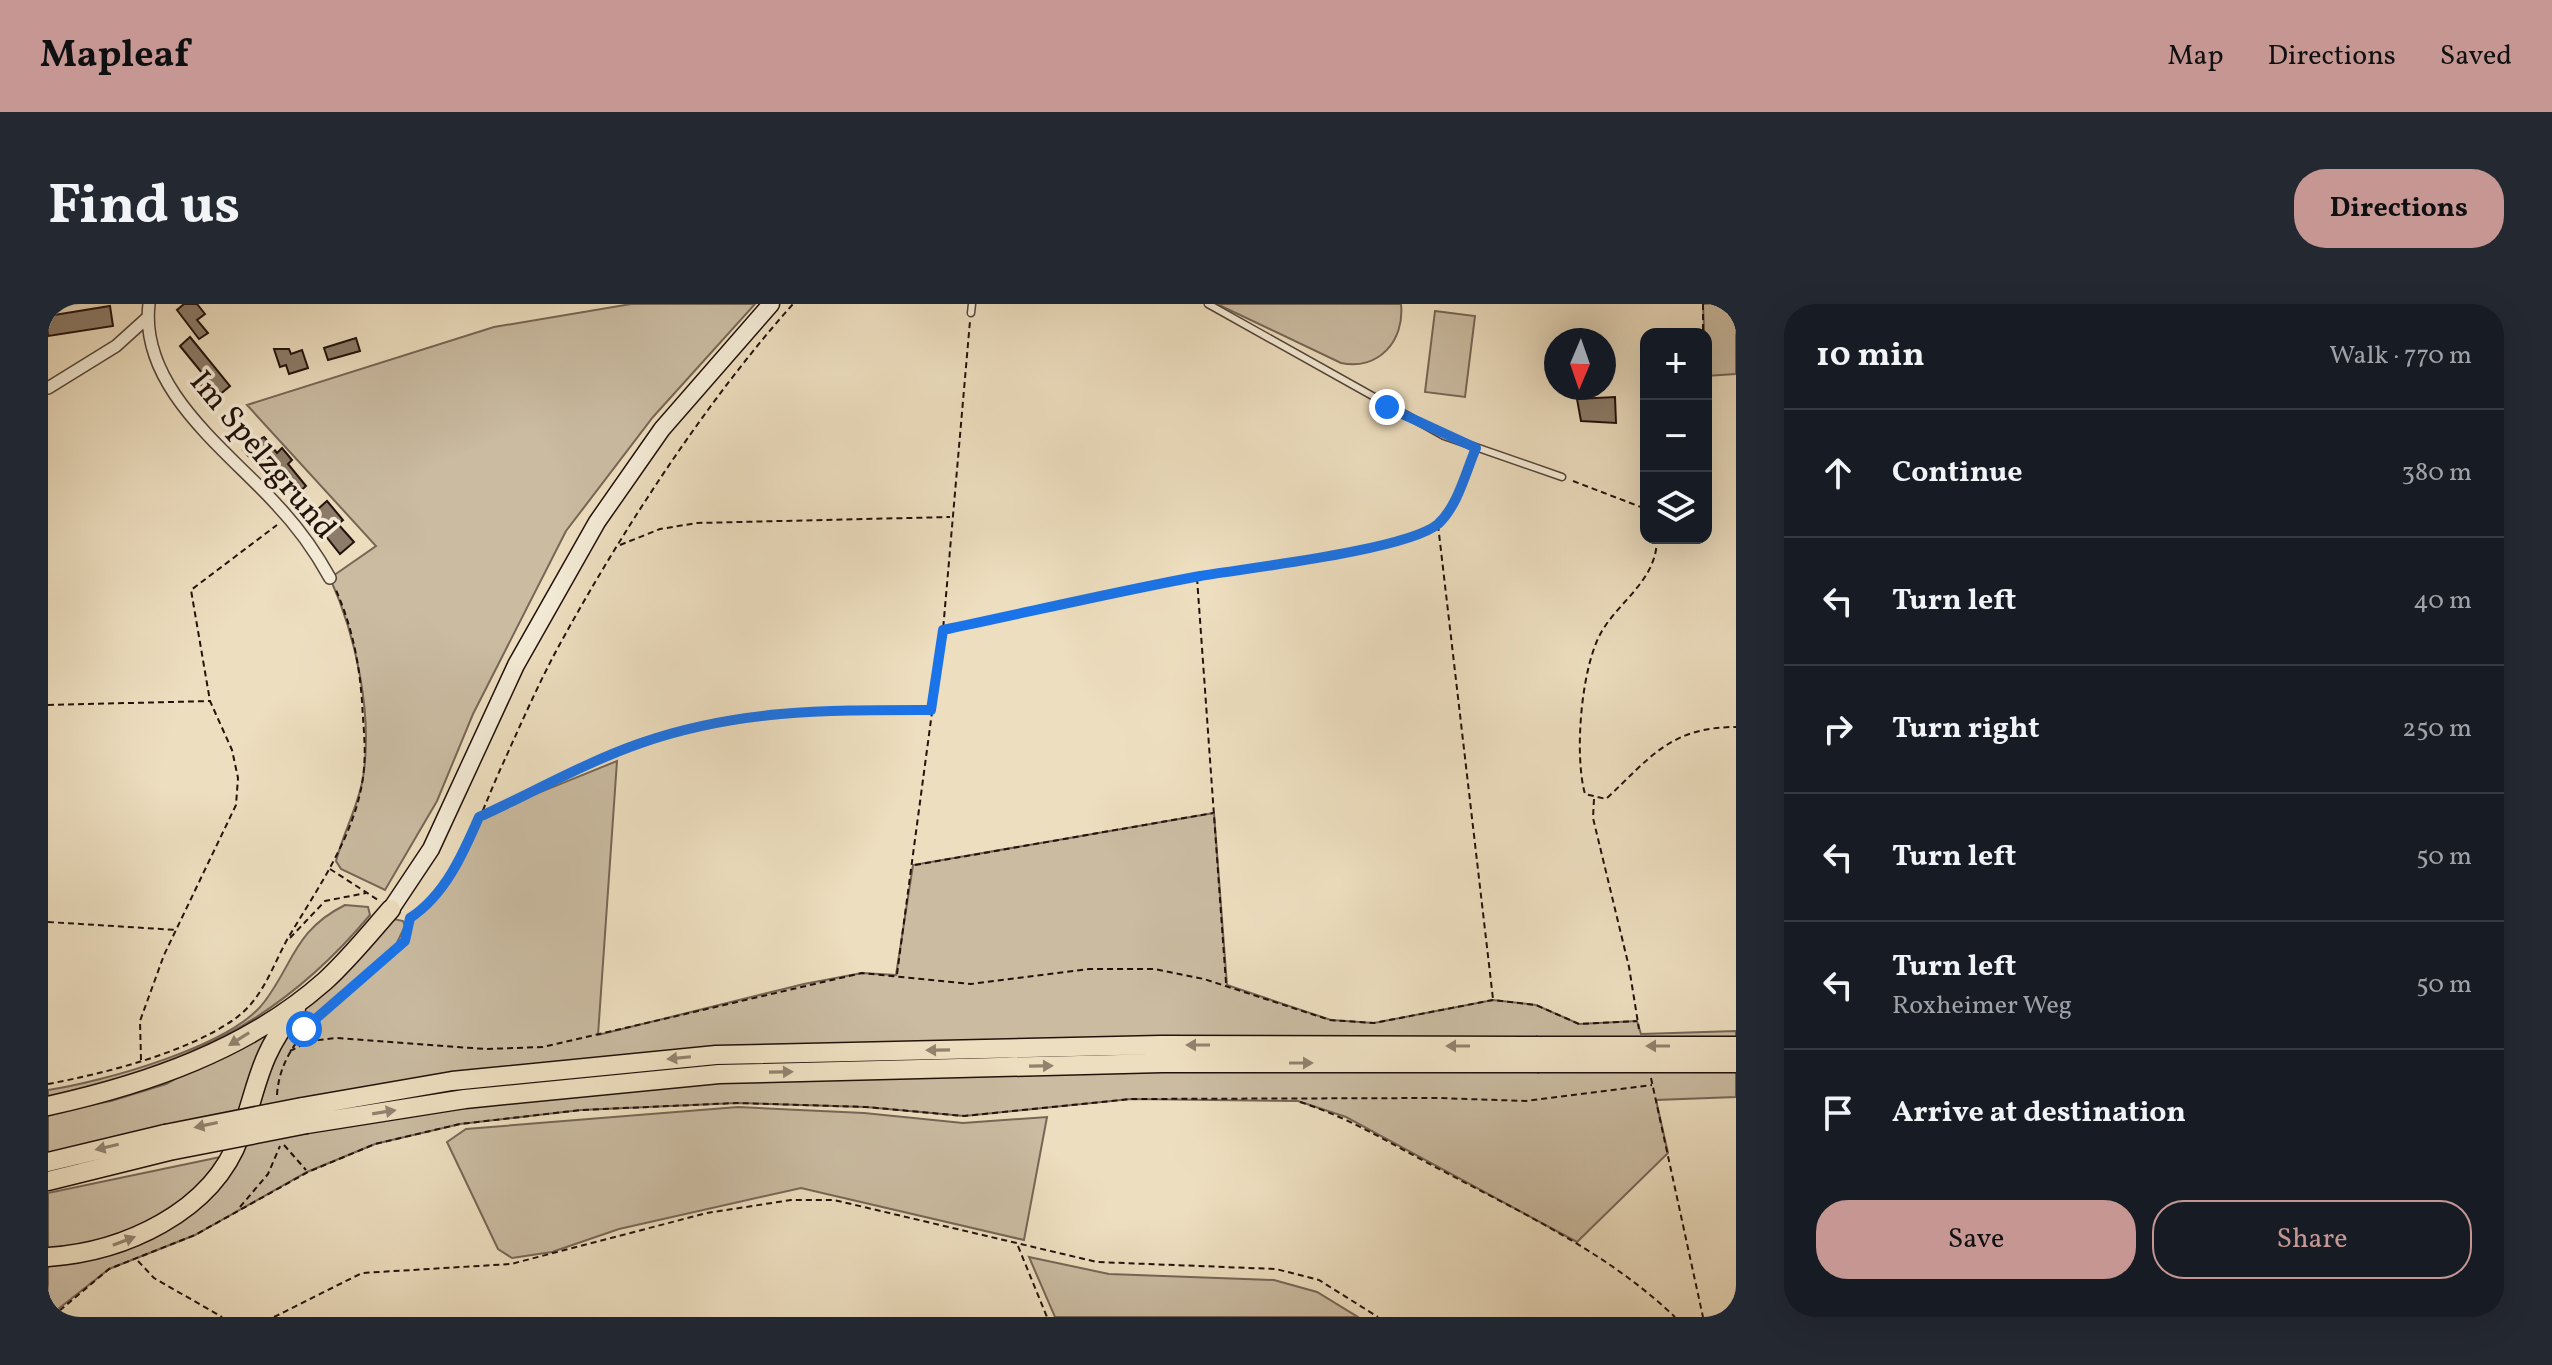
<!DOCTYPE html>
<meta charset="utf-8">
<style>
:root{--surface:#171b24;--page:#242831;--text:#f1f3f6;--muted:#9ea1a6;--line:#363941;--accent:#c59692}
body{margin:0;font-family:Vollkorn,serif;background:var(--page);color:var(--text)}
.controls{position:absolute;right:24px;top:24px;display:grid;overflow:hidden;border-radius:16px;box-shadow:0 8px 32px #0002}
.controls button{width:72px;height:72px;display:grid;place-items:center;padding:0;border:0;border-bottom:2px solid var(--line);background:var(--surface);color:var(--text);font:40px sans-serif}
.compass{position:absolute;left:1496px;top:24px;width:72px;height:72px;border-radius:50%;background:var(--surface);box-shadow:0 8px 32px #0002;rotate:182deg}
.stop{position:absolute;width:24px;height:24px;margin:-18px;border:6px solid #1a73e8;border-radius:50%;background:#fff}
.stop.end{background:#1a73e8;border-color:#fff;box-shadow:0 2px 8px #0008}
.list{margin:0;padding:0;list-style:none}
h2{display:flex;justify-content:space-between;align-items:center;height:104px;margin:0;padding:0 32px;font-size:34px}
h2 small{font-size:26px;font-weight:400;color:var(--muted)}
.list li{display:grid;grid-template-columns:52px 1fr auto;gap:24px;align-items:center;box-sizing:border-box;height:128px;padding:0 32px;border-top:2px solid var(--line)}
.list b{display:block;font-size:30px;white-space:nowrap}
.list p{margin:0;font-size:26px;white-space:nowrap;color:var(--muted)}
.list em{font-size:26px;font-style:normal;color:var(--muted)}
.actions{display:flex;gap:16px;padding:24px 32px}
.actions a{flex:1;padding:18px 0;border:2px solid var(--accent);border-radius:32px;text-align:center;font-size:28px;color:var(--accent)}
.actions .main{background:var(--accent);color:#111}
.icon{flex:none;width:44px;height:44px;fill:none;stroke:currentColor;stroke-width:2;stroke-linecap:round;stroke-linejoin:round}
.map{position:relative;flex:none;width:1688px;height:1013px;overflow:hidden;border-radius:32px}
header{display:flex;align-items:center;gap:48px;box-sizing:border-box;height:112px;padding:0 40px;background:var(--accent);color:#111}
header strong{font-size:38px}
nav{display:flex;gap:44px;margin-inline-start:auto;font-size:28px}
.intro{display:flex;align-items:center;justify-content:space-between;box-sizing:border-box;height:192px;padding:0 48px}
h1{margin:0;font-size:56px}
.button{padding:20px 36px;border-radius:32px;background:var(--accent);color:#111;font-size:28px;font-weight:700}
main{display:flex;gap:48px;padding:0 48px}
aside{flex:1;background:var(--surface);border-radius:32px;box-shadow:0 8px 32px #0002}
.map>svg:first-child{display:block}
.green{fill:#cabba1;stroke:#766656;stroke-width:2}
.building{fill:#8c7c69;stroke:#22120c;stroke-width:2}
.lines{fill:none;stroke-linecap:round;stroke-linejoin:round}
.service-casing{stroke:#554539;stroke-width:9}
.minor-casing{stroke:#554539;stroke-width:14}
.secondary-casing{stroke:#22120c;stroke-width:19}
.trunk-casing{stroke:#22120c;stroke-width:21}
.path{stroke:#22120c;stroke-width:2;stroke-dasharray:6 4;stroke-linecap:butt}
.service{stroke:#f3ead5;stroke-width:6}
.minor{stroke:#f3ead5;stroke-width:11}
.secondary{stroke:#f3ead5;stroke-width:16}
.trunk{stroke:#eddebf;stroke-width:18}
.trunk-bridge-casing{stroke:#22120c;stroke-width:21;stroke-linecap:butt}
.trunk-bridge{stroke:#eddebf;stroke-width:18}
.oneway{fill:#92826e}
.route{stroke:#1a73e8;stroke-width:10}
.labels{text-anchor:middle;stroke-width:7;stroke-linejoin:round;paint-order:stroke}
.street-label{font-size:32px;fill:#22120c;stroke:#f3ead5}
</style>
<header>
<strong>Mapleaf</strong>
<nav><a>Map</a><a>Directions</a><a>Saved</a></nav>
</header>
<div class="intro"><h1>Find us</h1><a class="button">Directions</a></div>
<main>
<div class="map">
<svg width="1688" height="1013" viewBox="0 0 1688 1013">
<rect width="100%" height="100%" fill="#eddebf"/>
<filter id="stains"><feTurbulence type="fractalNoise" baseFrequency=".0025" numOctaves="4"/><feColorMatrix values="0 0 0 0 .2 0 0 0 0 .09 0 0 0 0 .02 0 0 0 .5 -.17"/></filter>
<radialGradient id="worn" r=".72"><stop offset=".6" stop-color="#630" stop-opacity="0"/><stop offset="1" stop-color="#630" stop-opacity=".3"/></radialGradient>
<path class="green" d="M 583,0 L 707,0 L 605,113 L 518,227 L 425,410 L 389,497 L 337,586 L 293,565 L 288,557 C 295,529 310,503 315,474 C 325,410 308,332 282,274 L 328,242 L 199,101 L 446,23 Z
M 1169,0 L 1353,0 C 1357,37 1330,67 1293,59 Z
M 1655,0 L 1688,0 L 1688,70 L 1658,72 Z
M 1387,7 L 1427,12 L 1417,93 L 1377,88 Z
M 569,457 L 550,731 L 756,680 L 814,669 L 848,671 L 865,561 L 1166,509 L 1179,681 L 1283,716 L 1326,719 L 1445,696 L 1488,701 L 1531,720 L 1589,717 L 1593,730 L 1688,727 L 1688,793 L 1608,796 L 1620,849 L 1529,938 L 1298,813 L 1250,797 L 1083,795 L 916,812 L 818,803 L 689,799 L 533,806 L 412,820 L 327,840 L 259,868 L 147,931 L 61,965 L 0,1013 L 0,959 L 150,900 L 236,725 L 346,615 L 355,617 L 357,622 L 345,647 L 357,637 L 362,614 C 397,591 415,550 431,513 Z
M 297,601 L 320,603 L 322,611 C 229,722 137,760 0,792 L 0,786 C 54,778 185,742 217,697 C 246,658 247,626 297,601 Z
M 211,729 L 219,735 L 197,806 L 0,853 L 0,809 L 63,797 L 118,780 Z
M 690,803 L 816,809 L 915,819 L 999,813 L 976,936 L 753,884 L 571,925 L 504,948 L 464,954 L 450,945 L 399,838 L 418,825 Z
M 177,852 L 160,875 L 100,924 L 0,950 L 0,889 Z
M 981,953 L 1061,970 L 1226,976 L 1269,988 L 1310,1013 L 1007,1013 Z"/>
<path class="building" d="M 136,0 L 149,0 L 157,10 L 149,16 L 160,29 L 151,35 L 129,6 Z
M 62,2 L 65,22 L 0,32 L 0,12 Z
M 142,33 L 182,82 L 165,96 L 152,80 L 159,75 L 132,42 Z
M 308,34 L 312,47 L 280,56 L 276,44 Z
M 226,45 L 241,45 L 243,50 L 254,46 L 260,64 L 241,70 L 238,61 L 232,63 Z
M 1567,93 L 1568,119 L 1533,117 L 1529,95 Z
M 216,133 L 229,149 L 234,144 L 244,156 L 240,160 L 258,182 L 247,192 L 218,158 L 211,164 L 195,146 Z
M 279,197 L 295,216 L 290,220 L 306,238 L 292,250 L 262,212 Z"/>
<g class="lines">
<defs>
<path id="service" d="M 1160,0 L 1396,132 L 1514,173
M 923,9 L 924,0"/>
<path id="minor" d="M 101,0 C 91,84 179,146 228,200 C 249,222 267,247 282,274
M 0,84 L 68,42 L 99,14"/>
<path id="secondary" d="M 343,605 L 383,545 L 468,361 L 549,218 L 614,125 L 723,0"/>
<path id="trunk" d="M 0,802 C 99,780 199,746 277,677 C 301,655 322,629 343,605
M 254,803 L 404,777 L 668,751 L 1113,741 L 1488,742
M 259,820 L 417,795 L 671,770 L 1114,759 L 1489,759
M 0,858 L 117,830
M 0,877 L 121,847
M 0,953 C 75,948 164,909 192,832 C 211,778 210,753 248,705"/>
</defs>
<use href="#service" class="service-casing"/>
<use href="#minor" class="minor-casing"/>
<use href="#secondary" class="secondary-casing"/>
<use href="#trunk" class="trunk-casing"/>
<path class="path" d="M 1655,0 L 1655,30
M 1525,177 L 1598,205
M 1390,221 L 1445,695
M 1609,234 C 1609,276 1573,295 1554,327 C 1533,362 1526,451 1537,490 L 1558,495 C 1602,454 1622,423 1688,423
M 572,241 L 612,225 L 649,219 L 902,213
M 1149,274 L 1178,679
M 896,326 L 1149,273 L 1363,234 C 1402,215 1408,192 1425,153
M 0,401 L 162,397
M 1546,495 L 1545,514 L 1581,663 L 1591,725
M 432,512 L 592,439 L 681,416 L 749,406 L 883,406
M 867,561 L 1165,509
M 282,565 L 330,596
M 0,618 L 128,626
M 242,634 L 277,597 L 318,589
M 849,670 L 895,326 L 922,17
M 242,747 L 262,737 L 288,734 L 437,745 L 495,743 L 814,669 L 923,680 L 1041,665 L 1106,665 L 1156,675 L 1282,716 L 1326,719 L 1445,696 L 1488,701 L 1531,720 L 1589,717
M 93,756 L 92,717 L 116,651 L 188,501 L 190,474 L 184,446 L 162,397 L 143,286 L 229,221
M 1603,774 L 1655,1013
M 0,780 C 58,769 139,749 188,714 C 215,694 224,663 240,634 C 271,582 311,526 316,464 C 318,442 315,419 314,397 C 311,357 304,323 288,286
M 229,791 C 234,703 361,669 362,614 C 410,582 429,517 452,466 C 473,420 493,373 518,329 C 579,219 661,94 745,0
M 1252,798 C 1305,815 1346,842 1395,867 C 1476,910 1560,949 1627,1013
M 236,841 L 258,866
M 192,903 L 220,870 L 232,842
M 970,942 L 999,1013
M 90,957 L 106,974 L 174,1013
M 4,1013 L 61,965 L 147,931 L 260,868 L 327,840 L 412,820 L 533,806 L 689,799 L 818,803 L 916,812 L 1083,795 L 1390,794 L 1478,797 L 1604,781
M 226,1013 L 314,969 L 463,960 L 659,909 L 743,896 L 786,896 L 1049,958 L 1228,965 L 1271,976 L 1330,1013"/>
<use href="#service" class="service"/>
<use href="#minor" class="minor"/>
<use href="#secondary" class="secondary"/>
<use href="#trunk" class="trunk"/>
<defs>
<path id="trunk-bridge" d="M 1488,742 L 1688,742
M 1489,759 L 1688,759
M 117,830 L 254,803
M 121,847 L 259,820"/>
</defs>
<use href="#trunk-bridge" class="trunk-bridge-casing"/>
<use href="#trunk-bridge" class="trunk-bridge"/>
</g>
<defs><path id="oneway-solid" d="M-6-.8H1V-3.2L6.5 0L1 3.2V.8H-6Z" transform="scale(2)"/></defs>
<g class="oneway">
<use href="#oneway-solid" transform="translate(191 735) rotate(148)"/>
<use href="#oneway-solid" transform="translate(1150 741) rotate(-180)"/>
<use href="#oneway-solid" transform="translate(1410 742) rotate(-180)"/>
<use href="#oneway-solid" transform="translate(1610 742) rotate(180)"/>
<use href="#oneway-solid" transform="translate(890 746) rotate(179)"/>
<use href="#oneway-solid" transform="translate(631 754) rotate(174)"/>
<use href="#oneway-solid" transform="translate(1253 759)"/>
<use href="#oneway-solid" transform="translate(993 762) rotate(-1)"/>
<use href="#oneway-solid" transform="translate(733 768) rotate(-1)"/>
<use href="#oneway-solid" transform="translate(336 808) rotate(-9)"/>
<use href="#oneway-solid" transform="translate(158 821) rotate(168)"/>
<use href="#oneway-solid" transform="translate(59 843) rotate(167)"/>
<use href="#oneway-solid" transform="translate(76 937) rotate(-21)"/>
</g>
<g class="lines">
<path class="route" d="M 256,725 L 357,637 L 362,614 C 397,591 415,550 431,513 C 484,489 538,458 593,439 C 691,405 781,406 883,406 L 895,326 C 981,308 1066,288 1152,272 C 1200,264 1359,246 1390,220 C 1410,202 1418,167 1428,144 L 1339,103"/>
</g>
<g class="labels">
<g class="street-label">
<text transform="translate(216 150) rotate(50)" y="11">Im Spelzgrund</text>
</g>
</g>
<rect width="100%" height="100%" filter="url(#stains)"/>
<rect width="100%" height="100%" fill="url(#worn)"/>
</svg>
<div class="controls">
<button>+</button>
<button>−</button>
<button><svg class="icon" aria-label="layers" viewBox="0 0 24 24"><path d="M12 4l9 5-9 5-9-5zM3 14l9 5 9-5"/></svg></button>
</div>
<svg class="compass" viewBox="-18 -18 36 36"><path d="M0-13l5 13h-10z" fill="#e53935"/><path d="M0 13l5-13h-10z" fill="#9ea1a6"/></svg>
<div class="stop" style="left:256px;top:725px"></div>
<div class="stop end" style="left:1339px;top:103px"></div>
</div>
<aside>
<h2>10 min<small>Walk · 770 m</small></h2>
<ul class="list">
<li><svg class="icon" aria-label="ahead" viewBox="0 0 24 24"><path d="M12 20V5M6 11l6-6 6 6"/></svg><div><b>Continue</b></div><em>380 m</em></li>
<li><svg class="icon" aria-label="left" viewBox="0 0 24 24"><path d="M17 20v-9H6M10 6l-5 5 5 5"/></svg><div><b>Turn left</b></div><em>40 m</em></li>
<li><svg class="icon" aria-label="right" viewBox="0 0 24 24"><path d="M7 20v-9h11M14 6l5 5-5 5"/></svg><div><b>Turn right</b></div><em>250 m</em></li>
<li><svg class="icon" aria-label="left" viewBox="0 0 24 24"><path d="M17 20v-9H6M10 6l-5 5 5 5"/></svg><div><b>Turn left</b></div><em>50 m</em></li>
<li><svg class="icon" aria-label="left" viewBox="0 0 24 24"><path d="M17 20v-9H6M10 6l-5 5 5 5"/></svg><div><b>Turn left</b><p>Roxheimer Weg</p></div><em>50 m</em></li>
<li><svg class="icon" aria-label="arrive" viewBox="0 0 24 24"><path d="M6 21V4h12l-3 4 3 4H6"/></svg><div><b>Arrive at destination</b></div></li>
</ul>
<div class="actions"><a class="main">Save</a><a>Share</a></div>
</aside>
</main>
